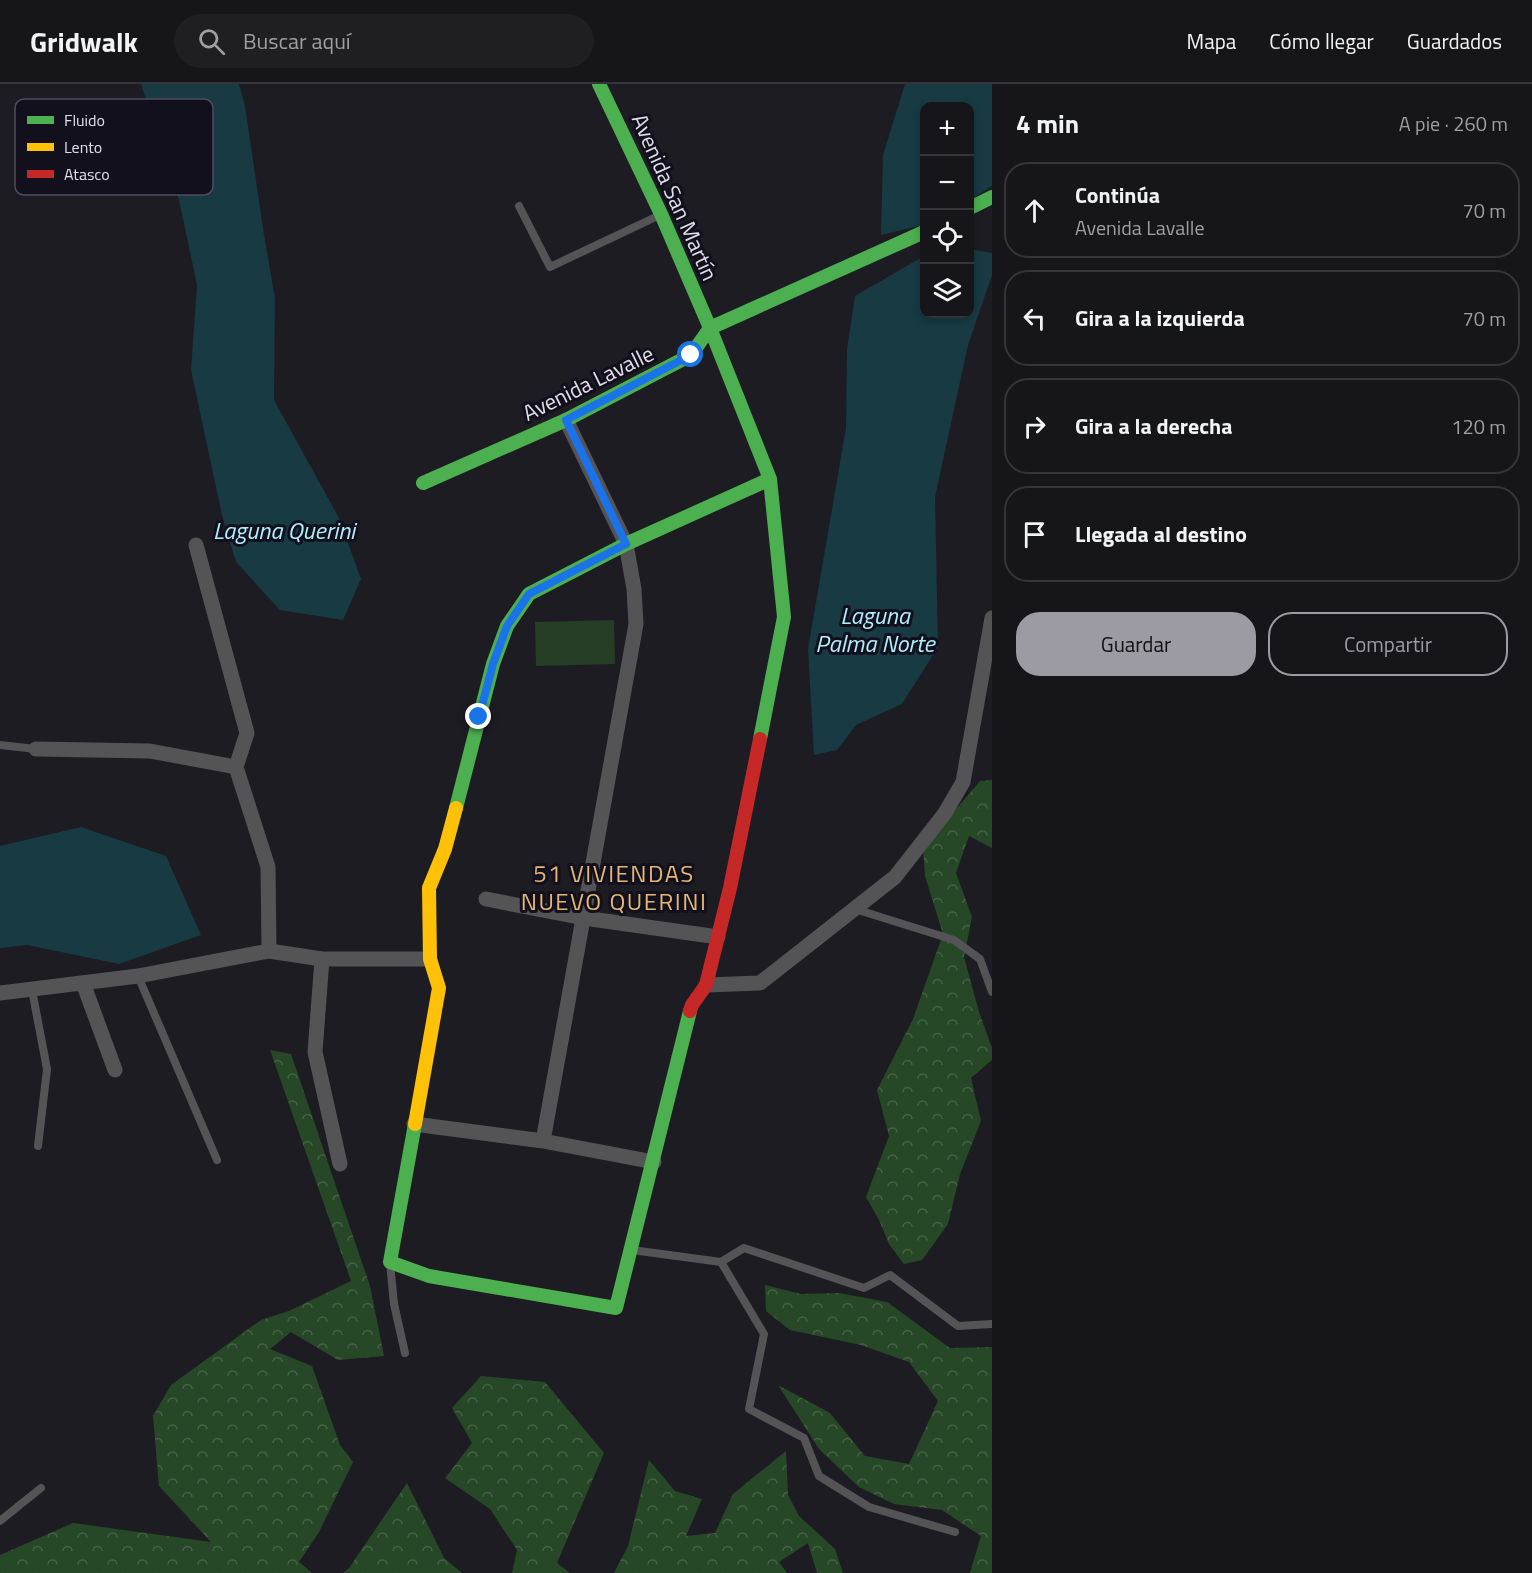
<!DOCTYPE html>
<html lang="es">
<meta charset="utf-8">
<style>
:root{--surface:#16151a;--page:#1f1e23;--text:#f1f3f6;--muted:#9e9fa2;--line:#353439;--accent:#9c9ba4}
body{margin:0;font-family:"Titillium Web",sans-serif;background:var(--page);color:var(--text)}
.controls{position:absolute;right:18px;top:18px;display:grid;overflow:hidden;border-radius:12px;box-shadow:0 3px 9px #0003}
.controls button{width:54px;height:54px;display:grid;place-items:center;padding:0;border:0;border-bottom:2px solid var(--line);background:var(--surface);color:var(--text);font:30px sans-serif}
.stop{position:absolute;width:18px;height:18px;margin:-14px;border:4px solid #1a73e8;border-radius:50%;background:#fff}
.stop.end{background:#1a73e8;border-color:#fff;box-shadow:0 2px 6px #0008}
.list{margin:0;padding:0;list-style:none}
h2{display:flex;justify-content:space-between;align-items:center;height:78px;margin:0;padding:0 24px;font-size:26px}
h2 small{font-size:20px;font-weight:400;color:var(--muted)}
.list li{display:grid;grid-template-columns:39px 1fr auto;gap:18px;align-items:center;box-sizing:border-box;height:96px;margin:0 12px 12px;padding:0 12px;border:2px solid var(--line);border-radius:24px}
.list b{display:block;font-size:22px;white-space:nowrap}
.list p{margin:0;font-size:20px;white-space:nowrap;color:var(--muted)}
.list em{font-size:20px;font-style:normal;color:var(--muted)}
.actions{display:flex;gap:12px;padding:18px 24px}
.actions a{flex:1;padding:14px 0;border:2px solid var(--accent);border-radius:24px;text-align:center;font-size:21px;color:var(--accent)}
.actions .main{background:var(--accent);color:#111}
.icon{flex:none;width:33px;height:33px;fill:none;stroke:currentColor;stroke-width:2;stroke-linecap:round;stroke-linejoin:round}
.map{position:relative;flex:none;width:992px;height:1489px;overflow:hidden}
header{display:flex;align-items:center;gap:36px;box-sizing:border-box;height:84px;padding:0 30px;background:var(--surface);border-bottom:2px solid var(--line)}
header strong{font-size:28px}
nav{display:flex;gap:33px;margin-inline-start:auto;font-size:21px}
.search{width:420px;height:54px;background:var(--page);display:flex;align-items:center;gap:15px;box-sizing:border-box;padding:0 21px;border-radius:33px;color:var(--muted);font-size:22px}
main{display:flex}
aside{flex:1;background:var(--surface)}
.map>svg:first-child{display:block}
.green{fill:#263d26}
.forest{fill:url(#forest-crowns)}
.water{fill:#173a43}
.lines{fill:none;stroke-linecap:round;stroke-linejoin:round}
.lane{stroke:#545356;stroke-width:8}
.street{stroke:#545356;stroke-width:15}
.fast{stroke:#4caf50;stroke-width:14}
.slow{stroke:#ffc107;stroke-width:14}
.jam{stroke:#c62828;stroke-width:14}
.route{stroke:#1a73e8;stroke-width:8}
.labels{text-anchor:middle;stroke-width:6;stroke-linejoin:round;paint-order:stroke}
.street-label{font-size:22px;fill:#e0dfe9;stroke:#11101c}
.water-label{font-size:24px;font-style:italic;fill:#b1edfd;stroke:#11101c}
.neighbourhood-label{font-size:24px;letter-spacing:1.5px;fill:#e5b774;stroke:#11101c}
.key{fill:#11101c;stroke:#4f4e5a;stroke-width:1.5}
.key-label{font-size:16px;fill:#e0dfe9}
</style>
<header>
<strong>Gridwalk</strong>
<div class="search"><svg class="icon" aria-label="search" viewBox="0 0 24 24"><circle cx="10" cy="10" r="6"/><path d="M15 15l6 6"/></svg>Buscar aquí</div>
<nav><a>Mapa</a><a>Cómo llegar</a><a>Guardados</a></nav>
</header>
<main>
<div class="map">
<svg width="992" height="1489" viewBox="0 0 992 1489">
<defs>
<pattern id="forest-crowns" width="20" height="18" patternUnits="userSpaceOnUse" patternTransform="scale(1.5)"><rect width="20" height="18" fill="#274827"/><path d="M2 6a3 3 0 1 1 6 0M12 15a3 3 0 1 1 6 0" fill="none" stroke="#466246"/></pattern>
</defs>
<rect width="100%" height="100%" fill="#1d1c23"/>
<path class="green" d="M 614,536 L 615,580 L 536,582 L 535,538 Z"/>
<path class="forest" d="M 992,696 L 992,764 L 969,752 L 956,789 L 972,833 L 964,873 L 979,928 L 992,964 L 992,976 L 971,994 L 981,1037 L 960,1090 L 948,1140 L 922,1176 L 904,1180 L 889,1160 L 879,1136 L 866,1113 L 889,1052 L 877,1006 L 913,935 L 943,850 L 925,792 L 923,764 L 980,697 Z
M 270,966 L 291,970 L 370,1202 L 384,1272 L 338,1276 L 291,1248 L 270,1265 L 312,1282 L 340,1361 L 353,1378 L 319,1448 L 299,1478 L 312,1489 L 0,1489 L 0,1471 L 73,1439 L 211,1458 L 159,1402 L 153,1332 L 171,1301 L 261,1236 L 289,1227 L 351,1197 Z
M 765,1201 L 801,1210 L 839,1209 L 887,1218 L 950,1264 L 992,1263 L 992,1489 L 970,1489 L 981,1452 L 942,1426 L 894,1420 L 859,1403 L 819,1365 L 778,1301 L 830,1329 L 865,1372 L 909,1380 L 938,1317 L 909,1278 L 861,1261 L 790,1246 L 766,1227 Z
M 481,1292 L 545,1298 L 604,1369 L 557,1479 L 570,1489 L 512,1489 L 517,1466 L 490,1425 L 445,1394 L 472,1359 L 452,1324 Z
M 786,1367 L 788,1411 L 799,1432 L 835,1465 L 843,1489 L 817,1489 L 808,1459 L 779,1478 L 787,1489 L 614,1489 L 628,1462 L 649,1376 L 675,1407 L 702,1415 L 686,1452 L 715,1449 L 733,1410 Z
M 407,1399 L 444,1474 L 462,1489 L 343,1489 L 349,1484 Z"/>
<path class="water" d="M 141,0 L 239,0 L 245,22 L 264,151 L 275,214 L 274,316 L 339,434 L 361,495 L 343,536 L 280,526 L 236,478 L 222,431 L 191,286 L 197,201 L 179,116 Z
M 905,0 L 992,0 L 992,102 L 970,116 L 970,22 L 924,22 L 924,230 L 970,230 L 970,165 L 992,169 L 992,191 L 968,261 L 935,413 L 938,563 L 902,620 L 856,641 L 837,666 L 814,671 L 808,565 L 846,344 L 847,265 L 855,212 L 922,173 L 919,142 L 881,151 L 883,71 Z
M 81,743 L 166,772 L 201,851 L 119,880 L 27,861 L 0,864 L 0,762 Z"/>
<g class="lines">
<path class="lane" d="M 519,122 L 550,183 L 660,131
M 0,661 L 36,665
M 855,825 L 954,856 L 980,875 L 992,908
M 138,892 L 217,1076
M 32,906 L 47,985 L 38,1062
M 632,1166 L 721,1178 L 744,1164 L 864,1204 L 890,1191 L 958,1242 L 992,1240
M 721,1178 L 764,1250 L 749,1325 L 804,1354 L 819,1392 L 869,1423 L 955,1448
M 390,1179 L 394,1220 L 405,1269
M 0,1437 L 41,1404"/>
<path class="street" d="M 196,461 L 247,649 L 236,683 L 268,783 L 269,867
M 36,665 L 150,667 L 236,683
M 486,815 L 584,834 L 718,853
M 322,875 L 315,968 L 340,1080
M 83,899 L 115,986
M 706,901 L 760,899 L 895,793 L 945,729 L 963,698 L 992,534
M 0,909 L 138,892 L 269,867 L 322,875 L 430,875
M 414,1040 L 543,1057 L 654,1078
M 543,1057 L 636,540 L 634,505 L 626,460 L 566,336"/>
<path class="fast" d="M 599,0 L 661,130 L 710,244 L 770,395 L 784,533 L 760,655
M 970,124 L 992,113
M 423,399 L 566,336 L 691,271 L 710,244 L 924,148
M 456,724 L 493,580 L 507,542 L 529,510 L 626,460 L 770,395
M 415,1040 L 390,1178 L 429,1192 L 616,1224 L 690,927"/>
<path class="slow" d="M 415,1040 L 439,904 L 430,875 L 429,804 L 445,765 L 456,724"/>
<path class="jam" d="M 690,927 L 692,921 L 706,901 L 730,804 L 760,655"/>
</g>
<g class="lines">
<path class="route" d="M 479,633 L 493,580 L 507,542 L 529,510 L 626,460 L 566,336 L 691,271"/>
</g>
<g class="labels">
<g class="street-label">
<text transform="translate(675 113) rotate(66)" y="8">Avenida San Martín</text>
<text transform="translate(588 299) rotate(-26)" y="8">Avenida Lavalle</text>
</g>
<g class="water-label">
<text x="284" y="455">Laguna Querini</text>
<text x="875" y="540">Laguna<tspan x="875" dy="28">Palma Norte</tspan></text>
</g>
<g class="neighbourhood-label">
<text x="614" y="798">51 VIVIENDAS<tspan x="614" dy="28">NUEVO QUERINI</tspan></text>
</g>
</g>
<rect x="15" y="15" width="198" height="96" rx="9" class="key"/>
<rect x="27" y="32" width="27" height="8" fill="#4caf50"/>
<rect x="27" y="59" width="27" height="8" fill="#ffc107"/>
<rect x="27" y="86" width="27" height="8" fill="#c62828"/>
<g class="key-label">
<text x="64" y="42">Fluido</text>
<text x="64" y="69">Lento</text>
<text x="64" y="96">Atasco</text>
</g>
</svg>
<div class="controls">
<button>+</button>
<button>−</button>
<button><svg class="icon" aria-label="locate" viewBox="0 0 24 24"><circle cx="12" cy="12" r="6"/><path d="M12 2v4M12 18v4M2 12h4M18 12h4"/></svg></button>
<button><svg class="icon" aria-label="layers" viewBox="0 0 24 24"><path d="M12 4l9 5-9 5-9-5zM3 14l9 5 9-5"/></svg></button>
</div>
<div class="stop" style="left:691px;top:271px"></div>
<div class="stop end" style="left:479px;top:633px"></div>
</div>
<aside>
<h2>4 min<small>A pie · 260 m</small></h2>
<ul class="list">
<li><svg class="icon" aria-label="ahead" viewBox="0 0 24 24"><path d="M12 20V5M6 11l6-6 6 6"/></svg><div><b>Continúa</b><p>Avenida Lavalle</p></div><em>70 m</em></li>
<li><svg class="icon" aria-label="left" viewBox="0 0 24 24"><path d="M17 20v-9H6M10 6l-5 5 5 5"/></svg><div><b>Gira a la izquierda</b></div><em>70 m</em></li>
<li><svg class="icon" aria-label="right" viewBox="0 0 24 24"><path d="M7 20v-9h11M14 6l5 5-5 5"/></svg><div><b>Gira a la derecha</b></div><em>120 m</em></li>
<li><svg class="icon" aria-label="arrive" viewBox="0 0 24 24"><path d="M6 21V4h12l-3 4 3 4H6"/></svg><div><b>Llegada al destino</b></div></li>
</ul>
<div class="actions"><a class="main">Guardar</a><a>Compartir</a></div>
</aside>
</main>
